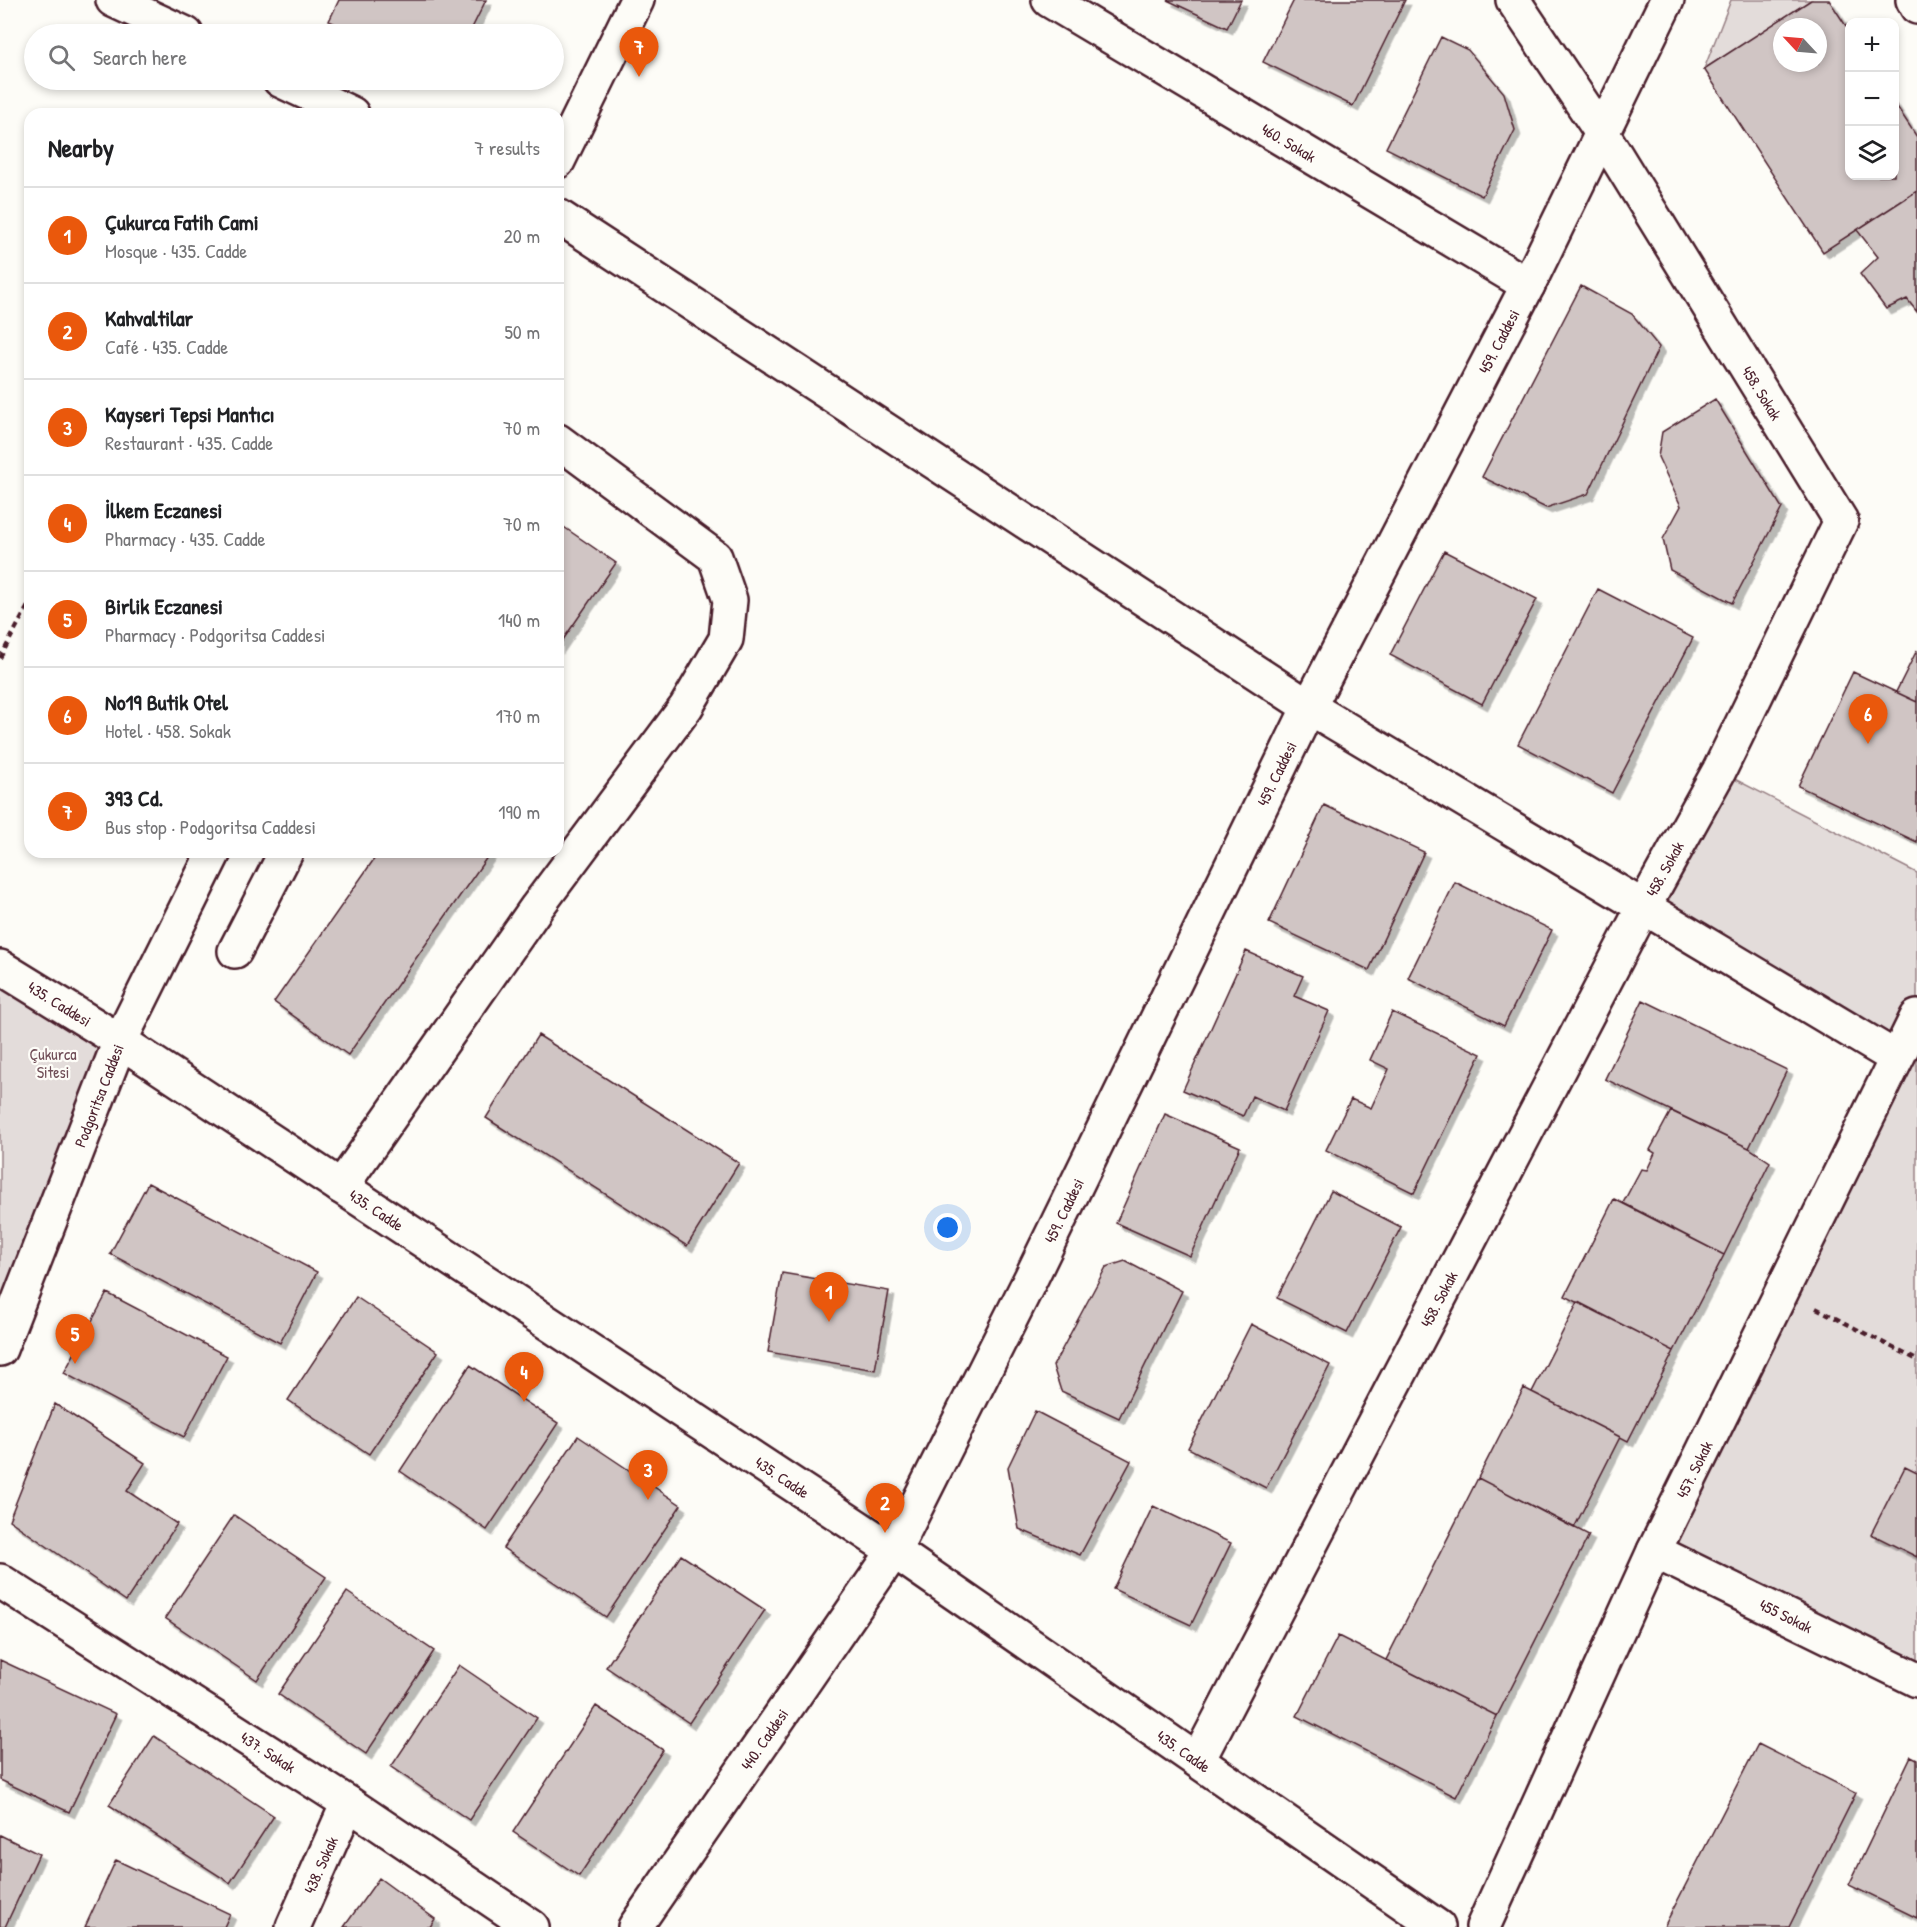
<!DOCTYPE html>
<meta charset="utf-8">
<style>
:root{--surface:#fff;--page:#f2f2f2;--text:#202124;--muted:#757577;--line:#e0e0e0;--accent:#ea580c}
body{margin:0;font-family:"Patrick Hand",sans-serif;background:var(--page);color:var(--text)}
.controls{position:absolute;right:18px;top:18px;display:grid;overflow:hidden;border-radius:12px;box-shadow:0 3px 9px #0003}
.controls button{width:54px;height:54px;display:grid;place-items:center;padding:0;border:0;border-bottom:2px solid var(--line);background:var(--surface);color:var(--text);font:30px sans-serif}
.compass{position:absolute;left:1773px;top:18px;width:54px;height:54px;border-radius:50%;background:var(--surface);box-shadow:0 3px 9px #0003;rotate:296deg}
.you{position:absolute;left:948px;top:1228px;width:21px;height:21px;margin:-15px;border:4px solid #fff;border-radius:50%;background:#1a73e8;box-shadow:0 0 0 9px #1a73e833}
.badge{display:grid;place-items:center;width:39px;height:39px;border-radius:50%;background:var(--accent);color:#fff;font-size:20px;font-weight:700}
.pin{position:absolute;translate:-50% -50px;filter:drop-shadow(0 2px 3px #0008)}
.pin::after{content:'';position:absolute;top:32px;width:21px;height:18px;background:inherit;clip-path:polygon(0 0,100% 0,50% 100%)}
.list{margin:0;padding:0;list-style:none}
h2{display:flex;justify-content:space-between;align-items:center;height:78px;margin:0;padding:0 24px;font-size:26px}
h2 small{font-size:20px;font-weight:400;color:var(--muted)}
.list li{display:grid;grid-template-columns:39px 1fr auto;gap:18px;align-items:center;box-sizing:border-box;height:96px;padding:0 24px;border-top:2px solid var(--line)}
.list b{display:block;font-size:22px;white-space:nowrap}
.list p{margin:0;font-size:20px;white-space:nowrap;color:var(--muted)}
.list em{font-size:20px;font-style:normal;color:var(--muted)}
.icon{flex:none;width:33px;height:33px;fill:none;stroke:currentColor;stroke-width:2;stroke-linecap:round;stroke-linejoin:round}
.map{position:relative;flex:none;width:1917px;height:1927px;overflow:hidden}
.search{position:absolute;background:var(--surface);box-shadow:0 3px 9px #0003;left:24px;top:24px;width:540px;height:66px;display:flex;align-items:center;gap:15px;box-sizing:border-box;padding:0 21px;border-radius:33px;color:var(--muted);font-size:22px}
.panel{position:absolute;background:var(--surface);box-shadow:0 3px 9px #0003;left:24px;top:108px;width:540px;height:750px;border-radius:18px}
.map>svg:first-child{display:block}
.green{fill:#e3dcda;stroke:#967e82;stroke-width:1.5}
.building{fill:#d0c5c4;stroke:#4a1f2b;stroke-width:1.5;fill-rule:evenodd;filter:url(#shadow)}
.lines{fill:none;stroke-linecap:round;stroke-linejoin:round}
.minor-casing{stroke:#4a1f2b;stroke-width:38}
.major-casing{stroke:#4a1f2b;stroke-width:38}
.path{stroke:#4a1f2b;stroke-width:4;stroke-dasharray:6 4.5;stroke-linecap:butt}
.minor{stroke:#fdfcf7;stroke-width:33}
.major{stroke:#fdfcf7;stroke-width:33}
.labels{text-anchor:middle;stroke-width:4.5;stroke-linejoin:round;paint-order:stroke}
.street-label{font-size:16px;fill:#4a1f2b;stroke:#fdfcf7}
.park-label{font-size:16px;fill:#704e57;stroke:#fdfcf7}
</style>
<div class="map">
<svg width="1917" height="1927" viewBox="0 0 1917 1927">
<defs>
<filter id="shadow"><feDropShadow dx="5.5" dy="5.5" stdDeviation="0" flood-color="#0004"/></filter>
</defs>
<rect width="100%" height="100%" fill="#fdfcf7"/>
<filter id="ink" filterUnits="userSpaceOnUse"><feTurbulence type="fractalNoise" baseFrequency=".0167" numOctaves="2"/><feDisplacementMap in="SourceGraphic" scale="12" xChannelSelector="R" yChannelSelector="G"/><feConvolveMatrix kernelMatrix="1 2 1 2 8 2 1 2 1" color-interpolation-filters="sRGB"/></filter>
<g filter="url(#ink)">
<path class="green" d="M 1731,0 L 1811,0 L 1704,69 Z
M 1719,771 L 1917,873 L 1917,1680 L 1654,1551 L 1896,1059 L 1643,908 Z
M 0,967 L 120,1041 L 0,1349 Z"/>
<path class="building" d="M 339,0 L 486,0 L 469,34 L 357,34 L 329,21 Z
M 1167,0 L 1241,0 L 1227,28 Z
M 1294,0 L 1405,0 L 1353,106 L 1263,62 Z
M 1811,0 L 1829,0 L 1850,32 L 1850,176 L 1894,176 L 1894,102 L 1917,137 L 1917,191 L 1823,252 L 1704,69 ZM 1782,27 L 1818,27 L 1818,63 L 1782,63 Z
M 1441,37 L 1468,50 L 1504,93 L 1515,130 L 1482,196 L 1386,148 Z
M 1917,191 L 1917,312 L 1907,299 L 1886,309 L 1860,274 L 1878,257 L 1857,230 Z
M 1581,286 L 1632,314 L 1659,347 L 1588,494 L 1546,508 L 1482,477 Z
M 1715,399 L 1782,508 L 1732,603 L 1670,570 L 1663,539 L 1681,506 L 1658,457 L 1662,432 Z
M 558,523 L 616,563 L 558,647 Z
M 1444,551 L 1537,599 L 1482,704 L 1390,655 Z
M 1598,589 L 1693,638 L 1612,793 L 1518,744 Z
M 1917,650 L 1917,702 L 1896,692 Z
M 1853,672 L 1917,702 L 1917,842 L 1798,786 Z
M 1324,805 L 1424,852 L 1369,970 L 1269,923 Z
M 379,852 L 490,853 L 348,1055 L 274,1002 Z
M 1455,882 L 1552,930 L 1504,1026 L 1408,978 Z
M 1246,951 L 1303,976 L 1294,996 L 1329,1011 L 1284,1111 L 1252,1096 L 1243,1116 L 1183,1090 Z
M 1643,1000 L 1787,1070 L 1749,1148 L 1605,1079 Z
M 1392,1012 L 1481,1054 L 1414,1193 L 1326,1150 L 1351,1099 L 1371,1108 L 1389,1069 L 1370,1060 Z
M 538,1035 L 739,1163 L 687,1246 L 486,1118 Z
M 1671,1111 L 1749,1148 L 1770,1162 L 1724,1255 L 1623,1203 L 1641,1169 L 1647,1170 L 1655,1153 L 1650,1150 Z
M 1165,1114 L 1240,1147 L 1190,1256 L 1116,1223 Z
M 148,1183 L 317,1272 L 280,1343 L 110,1254 Z
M 1331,1191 L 1401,1227 L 1347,1333 L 1277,1298 Z
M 1614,1199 L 1724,1255 L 1674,1351 L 1565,1296 Z
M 1125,1261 L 1182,1291 L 1119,1418 L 1061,1391 L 1053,1366 L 1106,1267 Z
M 782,1273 L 889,1291 L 875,1370 L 768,1352 Z
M 107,1293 L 227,1356 L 184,1437 L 64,1373 Z
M 356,1297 L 438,1352 L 369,1454 L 288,1400 Z
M 1578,1302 L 1674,1351 L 1628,1441 L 1532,1392 Z
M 1251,1324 L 1330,1365 L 1266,1488 L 1188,1448 Z
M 470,1365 L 558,1423 L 487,1530 L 400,1471 Z
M 1524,1388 L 1620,1437 L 1574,1528 L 1478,1478 Z
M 55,1404 L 145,1463 L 127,1491 L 177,1524 L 126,1601 L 9,1520 Z
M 1035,1411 L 1131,1461 L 1080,1555 L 1019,1529 L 1008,1467 Z
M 578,1436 L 681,1505 L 606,1617 L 503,1548 Z
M 1905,1467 L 1917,1473 L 1917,1557 L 1871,1534 Z
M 1478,1478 L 1589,1535 L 1497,1716 L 1386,1660 Z
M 1153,1506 L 1231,1543 L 1191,1625 L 1113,1589 Z
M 234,1515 L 326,1577 L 257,1680 L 165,1618 Z
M 681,1555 L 765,1610 L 689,1723 L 606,1667 Z
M 347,1592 L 434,1651 L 366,1754 L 278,1694 Z
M 1338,1636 L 1497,1716 L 1456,1797 L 1297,1716 Z
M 0,1660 L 116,1714 L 69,1812 L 0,1780 Z
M 459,1665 L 537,1718 L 469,1820 L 391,1767 Z
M 596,1706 L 663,1750 L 579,1876 L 513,1832 Z
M 154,1736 L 274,1816 L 230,1883 L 109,1805 Z
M 1758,1744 L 1856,1793 L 1789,1927 L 1664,1927 Z
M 1911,1756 L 1917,1759 L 1917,1918 L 1849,1885 Z
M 0,1835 L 39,1854 L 5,1927 L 0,1927 Z
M 116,1860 L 230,1914 L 224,1927 L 85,1927 Z
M 379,1878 L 435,1919 L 430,1927 L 344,1927 Z"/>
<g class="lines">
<defs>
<g id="minor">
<path d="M 113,0 L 186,34"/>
<path id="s1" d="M 1049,0 L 1528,285"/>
<path d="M 1913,0 L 1917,7"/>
<path d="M 280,80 L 352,114"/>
<path d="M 558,216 L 1309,707 L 1896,1058"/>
<path d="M 235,951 L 286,852"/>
<path id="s2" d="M 0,967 L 120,1041 L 894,1551 L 1438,1927"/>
<path d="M 341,1187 L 537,907 L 686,707 L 726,639 L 730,600 L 715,557 L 558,441"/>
<path id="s3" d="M 1654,1551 L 1917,1680"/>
<path id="s4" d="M 0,1581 L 348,1803 L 532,1927"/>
<path id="s5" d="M 1198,1760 L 1643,908 L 1719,771 L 1841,521 L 1602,133 L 1513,0"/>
<path id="s6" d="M 293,1927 L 348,1803"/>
<path id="s7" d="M 635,1927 L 894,1551 L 1031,1278 L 1309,707 L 1528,285 L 1667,0"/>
<path id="s8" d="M 1483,1927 L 1654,1551 L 1917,1017"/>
</g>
<g id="major">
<path d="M 558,161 L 637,0"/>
<path id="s9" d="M 0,1349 L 120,1041 L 214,852"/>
</g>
</defs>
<use href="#minor" class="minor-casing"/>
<use href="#major" class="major-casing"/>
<path class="path" d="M 0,658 L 30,602
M 1816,1308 L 1917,1360"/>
<use href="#minor" class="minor"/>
<use href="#major" class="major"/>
</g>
</g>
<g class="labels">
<g class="street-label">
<text dy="6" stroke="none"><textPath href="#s1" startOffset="279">460. Sokak</textPath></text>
<text dy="6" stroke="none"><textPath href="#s7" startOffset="1809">459. Caddesi</textPath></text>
<text transform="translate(1762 393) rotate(58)" y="6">458. Sokak</text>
<text dy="6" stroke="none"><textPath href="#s7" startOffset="1323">459. Caddesi</textPath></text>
<text dy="6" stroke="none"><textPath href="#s5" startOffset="1006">458. Sokak</textPath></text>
<text dy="6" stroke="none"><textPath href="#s2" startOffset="70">435. Caddesi</textPath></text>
<text dy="6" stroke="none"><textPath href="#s9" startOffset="272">Podgoritsa Caddesi</textPath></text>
<text dy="6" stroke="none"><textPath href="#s2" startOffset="448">435. Cadde</textPath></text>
<text dy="6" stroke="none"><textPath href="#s7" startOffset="837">459. Caddesi</textPath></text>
<text dy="6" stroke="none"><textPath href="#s5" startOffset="520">458. Sokak</textPath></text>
<text dy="6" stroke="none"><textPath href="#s8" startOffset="504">457. Sokak</textPath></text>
<text dy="6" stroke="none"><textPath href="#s2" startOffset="934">435. Cadde</textPath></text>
<text dy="6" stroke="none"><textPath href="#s3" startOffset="147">455 Sokak</textPath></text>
<text dy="6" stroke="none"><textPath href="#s7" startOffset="228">440. Caddesi</textPath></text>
<text dy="6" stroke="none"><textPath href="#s2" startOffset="1420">435. Cadde</textPath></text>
<text dy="6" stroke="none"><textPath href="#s4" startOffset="318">437. Sokak</textPath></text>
<text dy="6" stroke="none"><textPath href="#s6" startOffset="68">438. Sokak</textPath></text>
</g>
<g class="park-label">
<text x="53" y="1060">Çukurca<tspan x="53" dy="18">Sitesi</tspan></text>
</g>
</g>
</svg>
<div class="controls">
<button>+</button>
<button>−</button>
<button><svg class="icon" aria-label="layers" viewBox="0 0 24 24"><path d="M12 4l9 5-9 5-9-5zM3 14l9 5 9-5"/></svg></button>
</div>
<svg class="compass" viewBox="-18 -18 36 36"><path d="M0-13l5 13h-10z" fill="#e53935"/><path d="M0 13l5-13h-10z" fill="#757577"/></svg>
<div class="you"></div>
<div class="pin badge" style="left:829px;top:1322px">1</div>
<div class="pin badge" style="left:885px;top:1533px">2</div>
<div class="pin badge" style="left:648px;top:1500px">3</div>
<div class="pin badge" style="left:524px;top:1402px">4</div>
<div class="pin badge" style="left:75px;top:1364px">5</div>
<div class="pin badge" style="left:1868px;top:744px">6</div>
<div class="pin badge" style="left:639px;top:77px">7</div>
<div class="search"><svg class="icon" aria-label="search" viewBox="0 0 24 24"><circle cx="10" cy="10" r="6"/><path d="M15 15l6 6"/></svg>Search here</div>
<section class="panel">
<h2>Nearby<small>7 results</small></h2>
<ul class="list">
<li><span class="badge">1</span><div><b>Çukurca Fatih Cami</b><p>Mosque · 435. Cadde</p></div><em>20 m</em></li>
<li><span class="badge">2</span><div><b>Kahvaltilar</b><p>Café · 435. Cadde</p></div><em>50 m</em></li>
<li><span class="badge">3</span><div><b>Kayseri Tepsi Mantıcı</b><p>Restaurant · 435. Cadde</p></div><em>70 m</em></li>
<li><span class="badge">4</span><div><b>İlkem Eczanesi</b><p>Pharmacy · 435. Cadde</p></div><em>70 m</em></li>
<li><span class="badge">5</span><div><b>Birlik Eczanesi</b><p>Pharmacy · Podgoritsa Caddesi</p></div><em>140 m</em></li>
<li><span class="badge">6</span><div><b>No19 Butik Otel</b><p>Hotel · 458. Sokak</p></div><em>170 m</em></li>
<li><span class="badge">7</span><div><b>393 Cd.</b><p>Bus stop · Podgoritsa Caddesi</p></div><em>190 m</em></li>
</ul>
</section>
</div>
